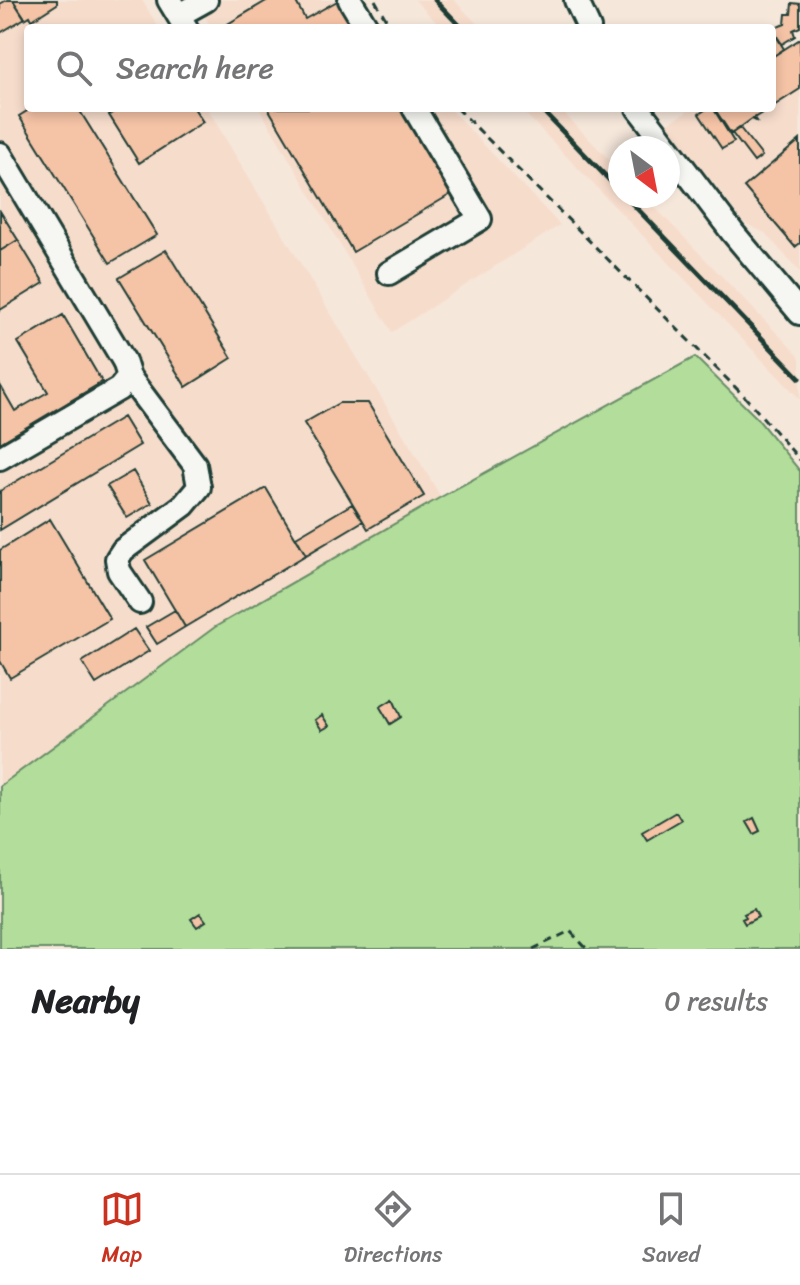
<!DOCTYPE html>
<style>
:root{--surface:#fff;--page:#f2f2f2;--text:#202124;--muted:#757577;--line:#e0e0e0;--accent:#c8321e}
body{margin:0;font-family:Sriracha,sans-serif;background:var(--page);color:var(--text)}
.compass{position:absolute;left:608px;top:136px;width:72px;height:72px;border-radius:50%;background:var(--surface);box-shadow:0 4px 12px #0003;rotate:148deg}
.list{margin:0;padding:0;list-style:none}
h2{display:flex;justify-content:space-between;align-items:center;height:104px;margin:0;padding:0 32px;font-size:34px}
h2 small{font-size:26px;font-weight:400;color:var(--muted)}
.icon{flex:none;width:44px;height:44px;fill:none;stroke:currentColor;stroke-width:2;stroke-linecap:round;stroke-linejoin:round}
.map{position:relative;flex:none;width:800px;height:949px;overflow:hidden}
.search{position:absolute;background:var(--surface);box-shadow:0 4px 12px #0003;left:24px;right:24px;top:24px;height:88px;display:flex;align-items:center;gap:20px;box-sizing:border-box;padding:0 28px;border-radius:8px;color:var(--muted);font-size:30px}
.sheet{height:224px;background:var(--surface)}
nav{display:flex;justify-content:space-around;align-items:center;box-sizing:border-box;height:112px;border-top:2px solid var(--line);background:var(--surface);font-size:22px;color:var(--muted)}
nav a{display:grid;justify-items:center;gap:4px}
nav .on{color:var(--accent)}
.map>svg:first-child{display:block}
.built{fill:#f6dccb}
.green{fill:#b2dd9a;stroke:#688d67;stroke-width:2}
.building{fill:#f5c3a6;stroke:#1f3d34;stroke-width:2}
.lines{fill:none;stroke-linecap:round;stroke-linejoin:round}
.minor-casing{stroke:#1f3d34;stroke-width:28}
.path{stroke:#1f3d34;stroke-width:3;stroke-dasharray:8 6;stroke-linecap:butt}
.minor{stroke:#f6f6f2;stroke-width:22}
.rail{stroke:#1f3d34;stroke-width:5}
</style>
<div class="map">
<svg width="800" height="949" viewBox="0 0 800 949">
<rect width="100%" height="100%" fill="#f6e7db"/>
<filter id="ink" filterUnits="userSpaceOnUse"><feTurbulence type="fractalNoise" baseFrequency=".0125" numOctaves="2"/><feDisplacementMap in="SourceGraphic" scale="16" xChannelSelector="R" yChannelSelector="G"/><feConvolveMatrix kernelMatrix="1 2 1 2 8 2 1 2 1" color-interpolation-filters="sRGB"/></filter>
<g filter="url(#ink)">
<path class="built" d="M 0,0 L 142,0 L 159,28 L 28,28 L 28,108 L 207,108 L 441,497 L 215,627 L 0,786 Z
M 194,0 L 363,0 L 379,28 L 212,28 Z
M 415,0 L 454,0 L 481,28 L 442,28 Z
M 800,39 L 800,272 L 765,233 L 744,223 L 667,124 L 693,108 L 772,108 L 772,57 Z
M 259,108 L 449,108 L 560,225 L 392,332 Z
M 520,108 L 559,108 L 620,171 L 620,196 L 644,196 L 797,354 L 800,358 L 800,399 Z"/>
<path class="green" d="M 695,357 L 756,417 L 800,471 L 800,949 L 0,949 L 0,786 L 215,627 L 441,497 Z"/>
<path class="building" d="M 7,0 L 13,0 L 25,18 L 0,33 L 0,4 Z
M 13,0 L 57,0 L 57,4 L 32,20 L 30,16 L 25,19 Z
M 268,0 L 299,0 L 296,2 L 305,19 L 339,0 L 356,28 L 221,28 Z
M 792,3 L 800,4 L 800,27 L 793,30 L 795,36 L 782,44 L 772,29 L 785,24 L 786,14 L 791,14 Z
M 772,29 L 784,49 L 772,57 Z
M 800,39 L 800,89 L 772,107 L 772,57 Z
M 32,108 L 78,108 L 157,235 L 110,263 L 19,116 Z
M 120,108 L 194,108 L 203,122 L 139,163 L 109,115 Z
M 268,108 L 403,108 L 453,193 L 353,252 Z
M 708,108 L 713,108 L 734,142 L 722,149 L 699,114 Z
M 714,108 L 770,108 L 754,118 L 756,121 L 752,119 L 731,134 Z
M 740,128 L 762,156 L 754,162 L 732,133 Z
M 800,140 L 800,243 L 795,247 L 744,187 Z
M 0,211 L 18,240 L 0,251 Z
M 18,240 L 44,283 L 0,310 L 0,251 Z
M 166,250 L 232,358 L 186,387 L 119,278 Z
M 63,315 L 102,382 L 0,443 L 0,385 L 15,411 L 48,392 L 18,342 Z
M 339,403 L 368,403 L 424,496 L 368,529 L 304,423 Z
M 123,417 L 140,445 L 0,530 L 0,491 Z
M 133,471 L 152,503 L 127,518 L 107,486 Z
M 266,488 L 306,555 L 185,627 L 145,560 Z
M 352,504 L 363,521 L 306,555 L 296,537 Z
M 50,519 L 110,619 L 10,678 L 0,661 L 0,550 Z
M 175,610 L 185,627 L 157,644 L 146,627 Z
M 134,629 L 149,651 L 96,684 L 82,662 Z
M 393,699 L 401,717 L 390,724 L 380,707 Z
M 322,715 L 329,726 L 322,730 L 315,720 Z
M 676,812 L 681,820 L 647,840 L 642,832 Z
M 754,818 L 760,831 L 754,834 L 747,822 Z
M 754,909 L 758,917 L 745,924 L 742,919 L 746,917 L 744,914 Z
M 200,913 L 206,921 L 197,927 L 191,919 Z"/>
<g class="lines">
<defs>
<path id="minor" d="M 169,0 L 186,28
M 350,0 L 367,28
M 576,0 L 589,28
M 179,15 L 206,0
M 638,108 L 733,233 L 800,313
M 0,154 L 124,361 L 129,377 L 195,465 L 199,487 L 184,505 L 123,550 L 117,559 L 119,571 L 140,602
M 389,273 L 480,219 L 414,108
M 0,458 L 119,389 L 129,377"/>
</defs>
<use href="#minor" class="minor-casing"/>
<path class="path" d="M 375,0 L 391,28
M 457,108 L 745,397 L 800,460
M 533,949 L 570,931 L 587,949"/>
<use href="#minor" class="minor"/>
<path class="rail" d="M 435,0 L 462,28
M 540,108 L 620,191
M 625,196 L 800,378"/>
</g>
</g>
</svg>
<svg class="compass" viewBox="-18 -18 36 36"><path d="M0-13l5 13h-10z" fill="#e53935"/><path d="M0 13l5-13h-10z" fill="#757577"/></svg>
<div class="search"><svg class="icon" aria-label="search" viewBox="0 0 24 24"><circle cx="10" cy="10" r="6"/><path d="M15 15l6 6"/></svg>Search here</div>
</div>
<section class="sheet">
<h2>Nearby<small>0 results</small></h2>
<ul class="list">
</ul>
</section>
<nav>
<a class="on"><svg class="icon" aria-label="map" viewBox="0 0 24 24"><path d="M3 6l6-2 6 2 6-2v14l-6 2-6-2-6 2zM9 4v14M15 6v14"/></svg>Map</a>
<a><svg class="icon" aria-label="directions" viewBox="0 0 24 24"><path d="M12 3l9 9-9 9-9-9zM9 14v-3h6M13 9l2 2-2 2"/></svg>Directions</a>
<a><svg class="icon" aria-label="saved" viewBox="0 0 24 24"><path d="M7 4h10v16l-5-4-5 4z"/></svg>Saved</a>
</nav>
